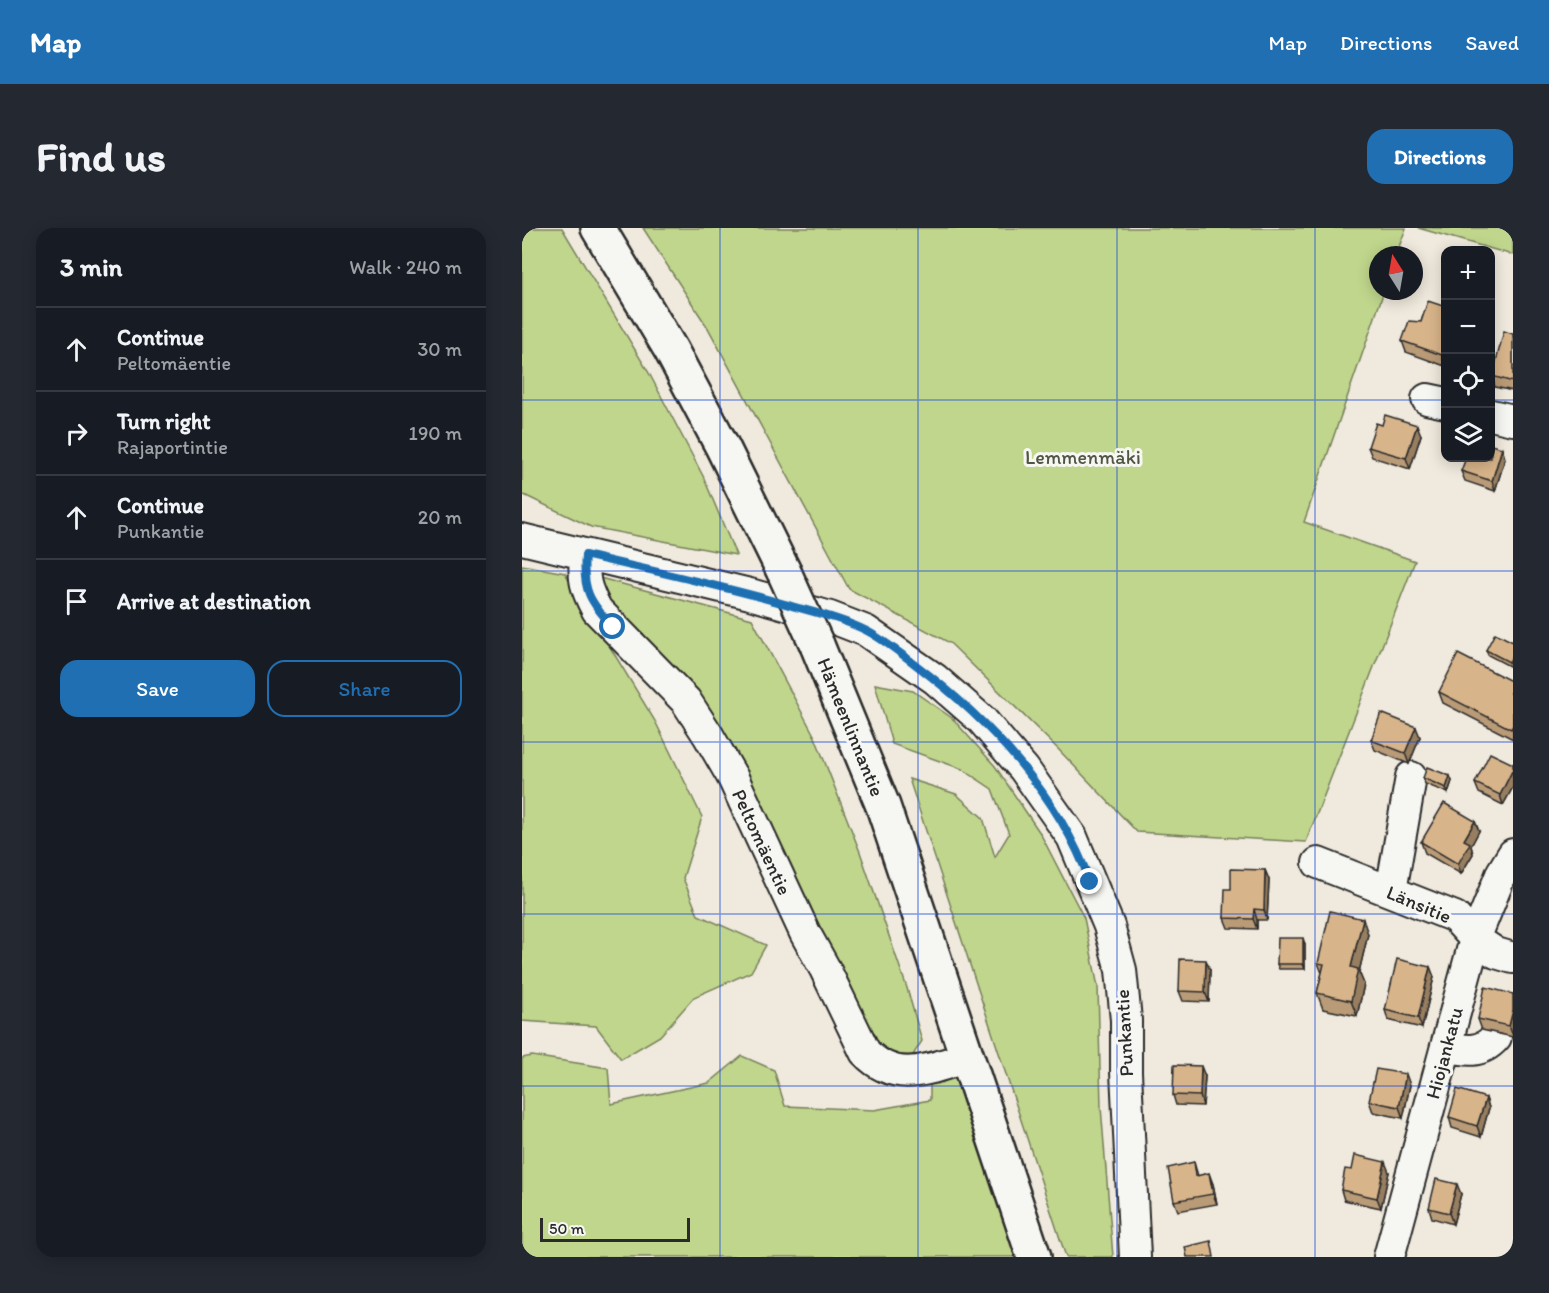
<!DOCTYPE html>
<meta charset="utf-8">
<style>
:root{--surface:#171b24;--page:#242831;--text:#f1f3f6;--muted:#9ea1a6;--line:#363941;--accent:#1f6fb2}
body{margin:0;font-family:Itim,sans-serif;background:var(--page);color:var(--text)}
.controls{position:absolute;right:18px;top:18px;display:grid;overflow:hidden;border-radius:12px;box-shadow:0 3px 15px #0003}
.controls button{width:54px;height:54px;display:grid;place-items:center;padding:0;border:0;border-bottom:2px solid var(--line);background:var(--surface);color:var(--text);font:30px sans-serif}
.compass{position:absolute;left:847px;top:18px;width:54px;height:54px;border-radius:50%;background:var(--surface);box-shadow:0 3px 15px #0003;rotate:349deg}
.scale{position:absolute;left:18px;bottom:15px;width:150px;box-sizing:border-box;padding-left:6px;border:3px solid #2b2b2b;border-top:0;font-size:16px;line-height:21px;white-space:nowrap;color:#2b2b2b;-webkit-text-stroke:4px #f6f6f2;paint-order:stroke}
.stop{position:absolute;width:18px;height:18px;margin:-14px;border:4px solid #1f6fb2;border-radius:50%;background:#fff}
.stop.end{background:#1f6fb2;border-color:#fff;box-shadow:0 2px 6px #0008}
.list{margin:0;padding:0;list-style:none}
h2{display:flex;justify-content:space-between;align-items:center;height:78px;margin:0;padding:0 24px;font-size:26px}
h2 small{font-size:20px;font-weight:400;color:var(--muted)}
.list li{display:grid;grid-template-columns:39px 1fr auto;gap:18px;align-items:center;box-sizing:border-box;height:84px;padding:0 24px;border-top:2px solid var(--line)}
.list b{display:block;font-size:22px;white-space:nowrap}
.list p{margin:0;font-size:20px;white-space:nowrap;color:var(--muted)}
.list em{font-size:20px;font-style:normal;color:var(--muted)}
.actions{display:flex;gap:12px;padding:18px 24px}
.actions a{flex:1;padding:14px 0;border:2px solid var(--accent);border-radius:18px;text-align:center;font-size:21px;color:var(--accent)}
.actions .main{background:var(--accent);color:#fff}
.icon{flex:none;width:33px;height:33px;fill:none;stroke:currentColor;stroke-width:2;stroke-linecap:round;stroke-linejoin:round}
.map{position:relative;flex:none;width:991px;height:1029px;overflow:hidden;border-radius:18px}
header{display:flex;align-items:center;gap:36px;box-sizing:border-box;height:84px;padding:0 30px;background:var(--accent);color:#fff}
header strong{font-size:28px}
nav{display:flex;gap:33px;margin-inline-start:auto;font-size:21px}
.intro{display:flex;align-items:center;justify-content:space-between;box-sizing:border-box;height:144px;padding:0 36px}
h1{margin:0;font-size:42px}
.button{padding:15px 27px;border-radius:18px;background:var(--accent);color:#fff;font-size:21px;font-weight:700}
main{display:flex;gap:36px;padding:0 36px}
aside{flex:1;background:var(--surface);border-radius:18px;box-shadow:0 3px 15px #0003}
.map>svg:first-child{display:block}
.green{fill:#c0d68c;stroke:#76805c;stroke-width:1.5}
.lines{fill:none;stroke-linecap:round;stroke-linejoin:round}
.minor-casing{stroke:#2b2b2b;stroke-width:34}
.major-casing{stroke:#2b2b2b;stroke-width:38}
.minor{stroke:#f6f6f2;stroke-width:30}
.major{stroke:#f6f6f2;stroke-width:33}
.major-bridge-casing{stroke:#2b2b2b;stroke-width:38;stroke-linecap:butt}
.major-bridge{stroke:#f6f6f2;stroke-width:33}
.wall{fill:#ba9b77;stroke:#2b2b2b;stroke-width:1.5}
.shaded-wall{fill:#977e61;stroke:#2b2b2b;stroke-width:1.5}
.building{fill:#d8b48a;stroke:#2b2b2b;stroke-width:1.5}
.route{stroke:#1f6fb2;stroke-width:8}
.grid{fill:none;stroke:#1d4ed8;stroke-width:1.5;stroke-opacity:0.55}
.labels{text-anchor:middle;stroke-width:6;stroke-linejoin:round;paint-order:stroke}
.park-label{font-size:20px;fill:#505643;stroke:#f6f6f2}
.street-label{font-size:20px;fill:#2b2b2b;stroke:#f6f6f2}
</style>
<header>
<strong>Map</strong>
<nav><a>Map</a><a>Directions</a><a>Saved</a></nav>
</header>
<div class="intro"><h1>Find us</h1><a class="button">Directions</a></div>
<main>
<aside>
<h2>3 min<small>Walk · 240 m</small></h2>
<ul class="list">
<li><svg class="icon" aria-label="ahead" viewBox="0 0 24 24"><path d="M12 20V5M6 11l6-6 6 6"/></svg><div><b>Continue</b><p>Peltomäentie</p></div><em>30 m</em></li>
<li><svg class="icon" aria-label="right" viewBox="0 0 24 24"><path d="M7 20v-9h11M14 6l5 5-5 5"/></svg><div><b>Turn right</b><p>Rajaportintie</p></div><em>190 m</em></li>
<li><svg class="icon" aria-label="ahead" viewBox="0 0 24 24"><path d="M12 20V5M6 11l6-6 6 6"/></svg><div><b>Continue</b><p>Punkantie</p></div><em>20 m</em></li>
<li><svg class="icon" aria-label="arrive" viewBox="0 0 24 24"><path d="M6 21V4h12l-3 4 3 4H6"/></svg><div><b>Arrive at destination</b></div></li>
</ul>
<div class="actions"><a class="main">Save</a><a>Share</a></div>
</aside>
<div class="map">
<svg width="991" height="1029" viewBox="0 0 991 1029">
<rect width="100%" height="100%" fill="#f0e9dd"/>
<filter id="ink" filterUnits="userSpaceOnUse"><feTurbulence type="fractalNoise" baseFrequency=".0167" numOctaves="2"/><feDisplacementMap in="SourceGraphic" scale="12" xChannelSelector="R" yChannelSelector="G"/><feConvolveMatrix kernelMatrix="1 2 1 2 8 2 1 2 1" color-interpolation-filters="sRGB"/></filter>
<g filter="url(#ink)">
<path class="green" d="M 0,0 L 40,0 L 127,145 L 181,248 L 214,327 L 69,299 L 0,266 Z
M 121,0 L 884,0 L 874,27 L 856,27 L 856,63 L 862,63 L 782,294 L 893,333 L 784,614 L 615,604 L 537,522 L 428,415 L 327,361 L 186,100 Z
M 896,0 L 991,0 L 991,27 Z
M 0,337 L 43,345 L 133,493 L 180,589 L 161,650 L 176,687 L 244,717 L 229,744 L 172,769 L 138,808 L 99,831 L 74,798 L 0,793 Z
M 78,350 L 230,391 L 293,509 L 338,624 L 385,760 L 400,813 L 391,827 L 375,827 L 344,810 L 295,703 L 77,365 Z
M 353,456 L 391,463 L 430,490 L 473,538 L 518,605 L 562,690 L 576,759 L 579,879 L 591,1029 L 544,1029 L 387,551 L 434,566 L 461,590 L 473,629 L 487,606 L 470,561 L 440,541 L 370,516 Z
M 10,828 L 86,840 L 89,876 L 187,855 L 220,828 L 252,842 L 263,878 L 352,882 L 408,872 L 408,854 L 436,848 L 496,1029 L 0,1029 L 0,830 Z"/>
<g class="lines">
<defs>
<path id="minor" d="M 905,171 L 924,175
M 969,187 L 991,192
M 0,311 L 228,366 L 308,389 L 344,403 L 413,451 L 460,492 L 502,541 L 550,609 L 587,698 L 599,742 L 604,792 L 604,844 L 613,1029
M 63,327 C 61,351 63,360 75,382 L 164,473 L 186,507 L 211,550 L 283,705 L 303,741 L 343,824 C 375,858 408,840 446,829
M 796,635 L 933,689 L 953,711 L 974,725 L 991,730
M 869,663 L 889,549
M 924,818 C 944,823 959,826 974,809
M 867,1029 L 953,711 L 980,644 L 991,626"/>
<path id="major" d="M 76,0 L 149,122 L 200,218 L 262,344
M 295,417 L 361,578 L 512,1029"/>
</defs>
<use href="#minor" class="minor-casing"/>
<use href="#major" class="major-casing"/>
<use href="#minor" class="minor"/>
<use href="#major" class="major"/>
<defs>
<path id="major-bridge" d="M 262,344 L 295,417"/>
</defs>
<use href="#major-bridge" class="major-bridge-casing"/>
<use href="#major-bridge" class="major-bridge"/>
</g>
<path class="wall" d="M 906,73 L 923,138 L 884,124 L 880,113 L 899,94 Z
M 991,106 L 991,163 L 973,159 L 970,148 Z
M 899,207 L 888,241 L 850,229 L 846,219 Z
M 980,220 L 983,231 L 973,263 L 943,253 L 939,243 Z
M 991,414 L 991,435 L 989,439 L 966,427 L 964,422 Z
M 991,454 L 991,511 L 921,475 L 917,464 Z
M 898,509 L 887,536 L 853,522 L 849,512 Z
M 991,536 L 991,559 L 981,577 L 957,565 L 953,555 Z
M 901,550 L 930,553 L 926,565 L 903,556 Z
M 957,603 L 949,618 L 951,626 L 939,646 L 903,625 L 899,614 Z
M 743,642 L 747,652 L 745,692 L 735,692 L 735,701 L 706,700 L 702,690 L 709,661 Z
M 846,706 L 837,744 L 842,756 L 835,788 L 801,781 L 795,765 L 800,745 L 796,735 Z
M 783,716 L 783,741 L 757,741 L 755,736 Z
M 908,739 L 912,749 L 900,800 L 866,792 L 863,782 Z
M 688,742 L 687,774 L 661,773 L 657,763 Z
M 991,766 L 991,809 L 960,802 L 956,791 Z
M 683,848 L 681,878 L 654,877 L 651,867 Z
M 888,857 L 881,890 L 851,884 L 847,873 Z
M 964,870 L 967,880 L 959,909 L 930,900 L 927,889 Z
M 672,934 L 676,948 L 691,956 L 695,976 L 656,983 L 652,973 Z
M 830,942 L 867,944 L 859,980 L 822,972 L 819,962 Z
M 939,966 L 931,996 L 910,990 L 907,980 Z"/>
<path class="shaded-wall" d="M 924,117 L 923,138 L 920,127 Z
M 895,197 L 899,207 L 888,241 L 884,230 Z
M 980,220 L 983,231 L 973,263 L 970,253 Z
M 991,426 L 991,435 L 989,439 L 987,434 Z
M 894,499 L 898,509 L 887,536 L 883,525 Z
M 991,541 L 991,559 L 981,577 L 978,567 Z
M 928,548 L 930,553 L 926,565 L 924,560 Z
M 953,593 L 957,603 L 949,618 L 951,626 L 939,646 L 936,636 L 942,612 Z
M 743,642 L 747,652 L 745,692 L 742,682 Z
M 732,681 L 735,692 L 735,701 L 731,691 Z
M 841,691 L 846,706 L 837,744 L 842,756 L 835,788 L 829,773 L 829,739 Z
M 781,710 L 783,716 L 783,741 L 781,736 Z
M 684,732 L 688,742 L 687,774 L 683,764 Z
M 908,739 L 912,749 L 900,800 L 896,790 Z
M 991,782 L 991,808 L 987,798 Z
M 679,838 L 683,848 L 681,878 L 678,868 Z
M 884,846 L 888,857 L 881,890 L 877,879 Z
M 964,870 L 967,880 L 959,909 L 955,898 Z
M 863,934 L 867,944 L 859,980 L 855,970 Z
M 687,945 L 691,956 L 695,976 L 691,966 Z
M 935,956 L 939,966 L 931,996 L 927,985 Z"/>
<path class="building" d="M 906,73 L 924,79 L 924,117 L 920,127 L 880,113 L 887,93 L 899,94 Z
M 982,103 L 991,106 L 991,154 L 970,148 Z
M 863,187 L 895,197 L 884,230 L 846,219 L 854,195 L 860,197 Z
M 969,217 L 980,220 L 970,253 L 939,243 L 944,230 L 969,230 Z
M 973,405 L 991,414 L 991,426 L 987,434 L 964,422 Z
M 936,426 L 991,454 L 991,458 L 988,465 L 991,466 L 991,497 L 989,501 L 917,464 Z
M 859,485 L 894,499 L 883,525 L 849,512 Z
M 968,525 L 991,536 L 991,541 L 978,567 L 953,555 Z
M 905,539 L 928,548 L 924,560 L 901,550 Z
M 922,575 L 953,593 L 942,612 L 948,615 L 936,636 L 899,614 Z
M 709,641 L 743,642 L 742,682 L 732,681 L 731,691 L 702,690 L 703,661 L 709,661 Z
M 808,683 L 841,691 L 829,739 L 836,741 L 829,773 L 795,765 L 802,736 L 796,735 Z
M 756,710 L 781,710 L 781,736 L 755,736 Z
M 658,731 L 684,732 L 683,764 L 657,763 Z
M 875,731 L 908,739 L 896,790 L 863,782 Z
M 963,759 L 991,766 L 991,782 L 987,798 L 956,791 Z
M 652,837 L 679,838 L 678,868 L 651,867 Z
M 854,841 L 884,846 L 877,879 L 847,873 Z
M 935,861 L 964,870 L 955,898 L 927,889 Z
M 833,927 L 863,934 L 855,970 L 819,962 L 823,941 L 830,942 Z
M 672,934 L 674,948 L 687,945 L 691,966 L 652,973 L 646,940 Z
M 914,951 L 935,956 L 927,985 L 907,980 Z
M 689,1013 L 692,1029 L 665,1029 L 663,1019 Z"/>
</g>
<g class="lines" filter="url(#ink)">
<path class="route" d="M 91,399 C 68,374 60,362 63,327 C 130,343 197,357 263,376 C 290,384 319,390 345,403 C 362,412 378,425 394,437 C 466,491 537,567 568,654"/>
</g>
<path class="grid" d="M 198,0 L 198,1029M 396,0 L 396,1029M 595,0 L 595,1029M 793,0 L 793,1029M 0,172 L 924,172M 969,172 L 991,172M 0,343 L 991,343M 0,514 L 991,514M 0,686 L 991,686M 0,858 L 991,858"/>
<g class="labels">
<g class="park-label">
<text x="561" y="236">Lemmenmäki</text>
</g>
<g class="street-label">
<text transform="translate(329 499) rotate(68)" y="7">Hämeenlinnantie</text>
<text transform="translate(240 614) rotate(65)" y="7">Peltomäentie</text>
<text transform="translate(897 676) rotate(23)" y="7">Länsitie</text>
<text transform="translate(602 805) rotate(-93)" y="7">Punkantie</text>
<text transform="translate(922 825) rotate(-75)" y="7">Hiojankatu</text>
</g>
</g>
</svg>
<div class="controls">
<button>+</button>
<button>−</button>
<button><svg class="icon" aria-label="locate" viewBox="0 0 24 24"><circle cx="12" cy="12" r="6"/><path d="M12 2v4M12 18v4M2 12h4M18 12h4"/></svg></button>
<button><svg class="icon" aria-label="layers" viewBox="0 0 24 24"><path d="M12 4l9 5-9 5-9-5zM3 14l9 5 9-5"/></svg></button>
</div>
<svg class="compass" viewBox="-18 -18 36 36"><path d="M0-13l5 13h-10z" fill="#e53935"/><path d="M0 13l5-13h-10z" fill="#9ea1a6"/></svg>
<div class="scale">50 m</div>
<div class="stop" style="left:91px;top:399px"></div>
<div class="stop end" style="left:568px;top:654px"></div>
</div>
</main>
